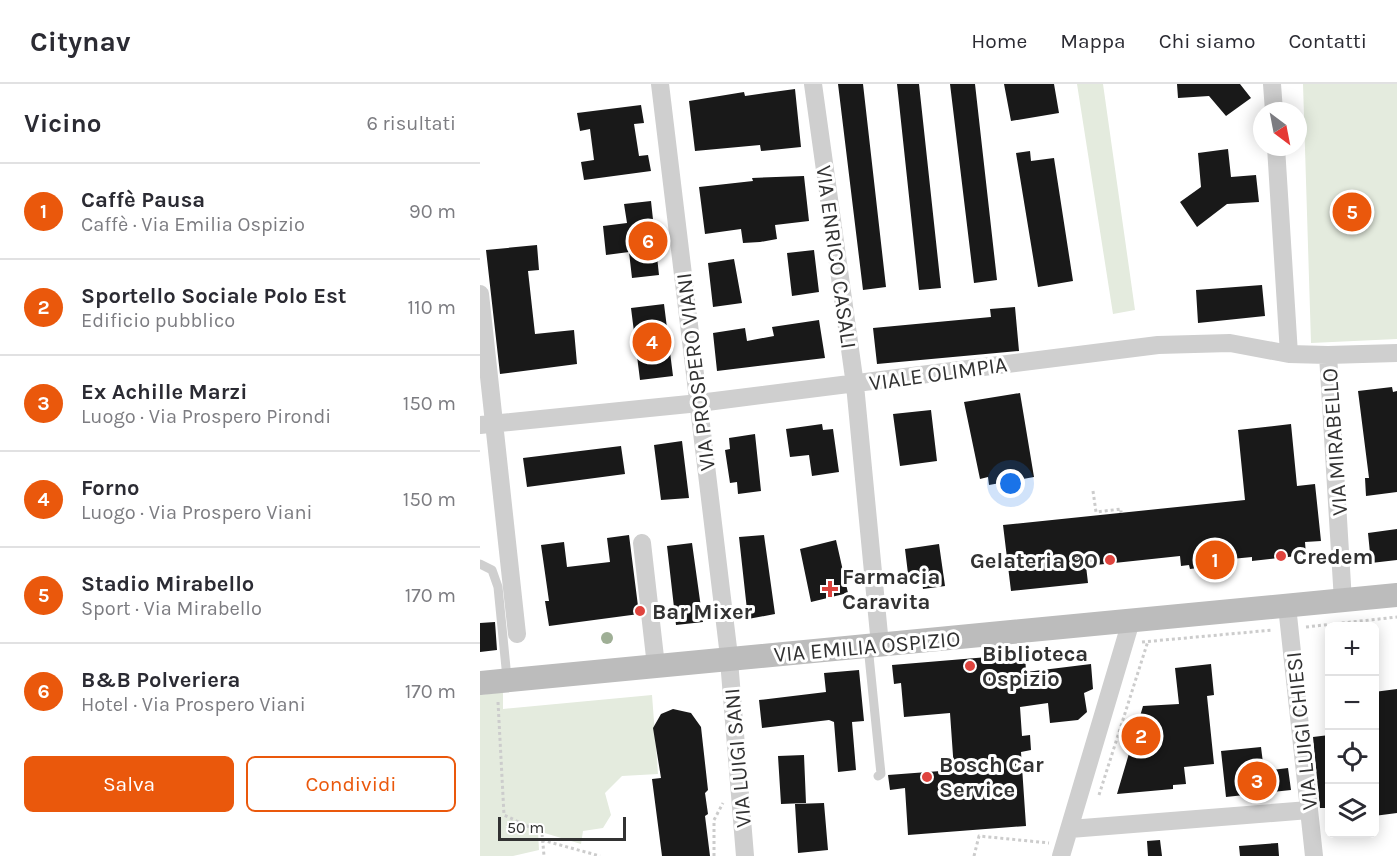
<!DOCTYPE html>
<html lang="it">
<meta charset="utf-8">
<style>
:root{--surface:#fff;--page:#f7f7f7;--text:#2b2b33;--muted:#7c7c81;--line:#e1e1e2;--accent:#ea580c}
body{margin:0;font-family:Karla,sans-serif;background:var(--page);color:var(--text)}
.controls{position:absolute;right:18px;bottom:18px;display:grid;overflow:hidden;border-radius:9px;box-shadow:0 3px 15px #0003}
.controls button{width:54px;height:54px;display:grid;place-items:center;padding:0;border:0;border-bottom:2px solid var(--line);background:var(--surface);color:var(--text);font:30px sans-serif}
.compass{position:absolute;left:773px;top:18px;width:54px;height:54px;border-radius:50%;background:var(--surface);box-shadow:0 3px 15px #0003;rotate:148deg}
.scale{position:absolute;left:18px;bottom:15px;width:128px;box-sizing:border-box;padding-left:6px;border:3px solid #323232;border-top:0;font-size:16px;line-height:21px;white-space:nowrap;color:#323232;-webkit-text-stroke:4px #fff;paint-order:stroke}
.you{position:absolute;left:531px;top:400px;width:21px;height:21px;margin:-15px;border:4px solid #fff;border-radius:50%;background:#1a73e8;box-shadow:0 0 0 9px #1a73e833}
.badge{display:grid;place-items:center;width:39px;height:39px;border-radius:50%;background:var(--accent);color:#fff;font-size:20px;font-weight:700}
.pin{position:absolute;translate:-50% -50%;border:3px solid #fff;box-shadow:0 2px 6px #0006}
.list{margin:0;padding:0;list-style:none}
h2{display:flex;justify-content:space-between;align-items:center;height:78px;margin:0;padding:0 24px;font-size:26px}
h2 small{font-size:20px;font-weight:400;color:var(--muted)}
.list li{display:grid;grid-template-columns:39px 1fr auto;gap:18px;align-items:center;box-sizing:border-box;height:96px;padding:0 24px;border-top:2px solid var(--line)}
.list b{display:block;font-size:22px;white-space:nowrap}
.list p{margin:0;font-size:20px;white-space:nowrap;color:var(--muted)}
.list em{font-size:20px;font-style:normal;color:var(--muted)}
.actions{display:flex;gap:12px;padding:18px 24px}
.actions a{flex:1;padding:14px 0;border:2px solid var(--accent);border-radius:9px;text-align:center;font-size:21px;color:var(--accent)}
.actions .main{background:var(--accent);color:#fff}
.icon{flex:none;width:33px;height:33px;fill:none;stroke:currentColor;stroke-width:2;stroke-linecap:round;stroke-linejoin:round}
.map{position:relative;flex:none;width:917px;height:772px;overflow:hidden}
header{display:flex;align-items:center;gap:36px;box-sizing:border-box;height:84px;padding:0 30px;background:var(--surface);border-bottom:2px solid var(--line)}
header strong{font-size:28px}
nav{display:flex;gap:33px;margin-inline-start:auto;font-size:21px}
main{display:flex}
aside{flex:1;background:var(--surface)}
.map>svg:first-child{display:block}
.green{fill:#e4ebde}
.building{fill:#191919}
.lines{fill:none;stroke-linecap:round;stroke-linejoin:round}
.path{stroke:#ccc;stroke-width:3;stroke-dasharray:3 3;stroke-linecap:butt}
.lane{stroke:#cfcfcf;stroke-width:9}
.street{stroke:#cfcfcf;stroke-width:18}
.secondary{stroke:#bcbcbc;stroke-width:24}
.tree{fill:#9faf96}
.poi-dot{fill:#df443e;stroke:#fff;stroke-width:2}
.labels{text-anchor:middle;stroke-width:6;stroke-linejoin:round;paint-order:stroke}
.street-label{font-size:22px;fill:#323232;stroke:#fff}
.poi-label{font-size:22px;font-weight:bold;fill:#323232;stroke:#fff;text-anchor:start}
</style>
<header>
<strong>Citynav</strong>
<nav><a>Home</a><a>Mappa</a><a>Chi siamo</a><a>Contatti</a></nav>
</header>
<main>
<aside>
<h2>Vicino<small>6 risultati</small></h2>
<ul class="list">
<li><span class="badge">1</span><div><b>Caffè Pausa</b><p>Caffè · Via Emilia Ospizio</p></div><em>90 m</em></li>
<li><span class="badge">2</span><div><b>Sportello Sociale Polo Est</b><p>Edificio pubblico</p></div><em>110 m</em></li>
<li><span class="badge">3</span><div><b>Ex Achille Marzi</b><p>Luogo · Via Prospero Pirondi</p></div><em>150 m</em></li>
<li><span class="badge">4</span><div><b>Forno</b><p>Luogo · Via Prospero Viani</p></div><em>150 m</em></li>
<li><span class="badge">5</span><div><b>Stadio Mirabello</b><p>Sport · Via Mirabello</p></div><em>170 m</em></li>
<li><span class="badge">6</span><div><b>B&amp;B Polveriera</b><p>Hotel · Via Prospero Viani</p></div><em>170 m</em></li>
</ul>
<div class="actions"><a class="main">Salva</a><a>Condividi</a></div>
</aside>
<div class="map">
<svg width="917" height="772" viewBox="0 0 917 772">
<rect width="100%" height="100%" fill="#fff"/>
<path class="green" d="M 597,0 L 623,0 L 655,226 L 633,230 Z
M 823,0 L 917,0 L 917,255 L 831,259 Z
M 23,608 L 23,625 L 172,611 L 178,690 L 142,692 L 125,709 L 131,731 L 123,744 L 103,747 L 101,760 L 58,747 L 59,766 L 33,772 L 0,772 L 0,611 Z"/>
<path class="building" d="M 358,0 L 383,0 L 406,203 L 383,206 Z
M 417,0 L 439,0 L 461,204 L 439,206 Z
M 470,0 L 495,0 L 517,196 L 494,199 Z
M 524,0 L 574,0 L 579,29 L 531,37 Z
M 697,0 L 760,0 L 771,14 L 746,32 L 729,12 L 698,14 Z
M 315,5 L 321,63 L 281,67 L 280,61 L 215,67 L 209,17 L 264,8 L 265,12 Z
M 161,21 L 164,39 L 154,40 L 159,72 L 168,71 L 171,87 L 104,96 L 101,78 L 114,76 L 110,45 L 100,47 L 97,29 Z
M 748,65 L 751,93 L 776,91 L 779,118 L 747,120 L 717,143 L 700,118 L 721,103 L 718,69 Z
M 550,67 L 551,77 L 574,74 L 593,197 L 558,203 L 536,69 Z
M 324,92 L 329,137 L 295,141 L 297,155 L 280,158 L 263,159 L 261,145 L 225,150 L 219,103 L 273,97 L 272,94 Z
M 171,117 L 179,191 L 152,194 L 149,168 L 126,171 L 123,142 L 147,139 L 144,120 Z
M 57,161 L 59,186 L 48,187 L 55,250 L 94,246 L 97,280 L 20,290 L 6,166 Z
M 334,166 L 339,208 L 312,212 L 307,169 Z
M 254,175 L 262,219 L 233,223 L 228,179 Z
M 782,201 L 785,232 L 718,239 L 716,206 Z
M 184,220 L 193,292 L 160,296 L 151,224 Z
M 535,223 L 539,267 L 397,280 L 393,244 L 511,233 L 510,225 Z
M 339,236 L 345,274 L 237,287 L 233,249 L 265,244 L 267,257 L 294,252 L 292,243 Z
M 912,303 L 913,308 L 917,307 L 917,408 L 886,412 L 885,394 L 889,394 L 878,307 Z
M 540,309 L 554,393 L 509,401 L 508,393 L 500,395 L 484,318 Z
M 451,326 L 457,377 L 420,382 L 413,330 Z
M 342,340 L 343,346 L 353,345 L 359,388 L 332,392 L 329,371 L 310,373 L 306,345 Z
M 811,340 L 817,402 L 835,400 L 841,457 L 825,458 L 826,471 L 772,477 L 772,473 L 741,476 L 742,481 L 710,485 L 709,481 L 701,482 L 700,472 L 606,482 L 608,499 L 531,507 L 523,441 L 765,416 L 758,346 Z
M 275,350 L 281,407 L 258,410 L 257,398 L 250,399 L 245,366 L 250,365 L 249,354 Z
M 202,357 L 209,414 L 181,416 L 174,361 Z
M 141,362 L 145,390 L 47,403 L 43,374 Z
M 917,445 L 917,476 L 891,479 L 888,449 Z
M 149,451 L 159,530 L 69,542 L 65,517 L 69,517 L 61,461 L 84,458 L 87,483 L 130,478 L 127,454 Z
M 284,451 L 295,530 L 268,535 L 259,453 Z
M 356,456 L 368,509 L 331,518 L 320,465 Z
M 212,459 L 223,538 L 196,541 L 187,462 Z
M 459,460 L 465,502 L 443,505 L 442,497 L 429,498 L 425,465 Z
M 15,538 L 17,566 L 0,568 L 0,539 Z
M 545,570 L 546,588 L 611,580 L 613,605 L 604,609 L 607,628 L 598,636 L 570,639 L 568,619 L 540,623 L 542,652 L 550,651 L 551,666 L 541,668 L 546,742 L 428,751 L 425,704 L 410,706 L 408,691 L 474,686 L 470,629 L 424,633 L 421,599 L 414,600 L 412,581 Z
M 731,580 L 734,611 L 727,612 L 734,680 L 704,683 L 706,700 L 693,701 L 693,705 L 637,710 L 663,622 L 699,620 L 695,584 Z
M 379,586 L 384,637 L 372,638 L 376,686 L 358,688 L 354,638 L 349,636 L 282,644 L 279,616 L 346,608 L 344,589 Z
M 917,605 L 917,729 L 894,732 L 894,608 Z
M 193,625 L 211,629 L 221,643 L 228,706 L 225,709 L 228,730 L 225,732 L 230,772 L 182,772 L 172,695 L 181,694 L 173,644 L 181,630 Z
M 849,651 L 849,724 L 840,724 L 833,653 Z
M 781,663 L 784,687 L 808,684 L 811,706 L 746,713 L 741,667 Z
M 324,671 L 326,719 L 301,720 L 298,672 Z
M 344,719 L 348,766 L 318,769 L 315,720 Z
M 680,756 L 682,772 L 668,772 L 667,757 Z
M 798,759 L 799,772 L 760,772 L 759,762 Z"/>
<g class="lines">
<path class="path" d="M 613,407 L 616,428 L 641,425 L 641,429
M 826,543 L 917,533
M 662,558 L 793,546
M 18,618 L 24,731 L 62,749 L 64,772
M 619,711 L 668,557
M 62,756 L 120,772
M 234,772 L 234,736 L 243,719
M 494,772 L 499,752 L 569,759"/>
<path class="lane" d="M 0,480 L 12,486 L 18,503 L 27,594
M 388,562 L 401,690 L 398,692"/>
<path class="street" d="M 180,0 L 248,564 L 265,772
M 333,0 L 375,301 L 400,561
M 792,0 L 794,27
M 796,63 L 809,270
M 0,210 L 37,550
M 848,271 L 863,517
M 0,341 L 219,319 L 678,261 L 750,259 L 809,270 L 848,271 L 917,269
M 162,459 L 176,582
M 807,522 L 834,772
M 590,745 L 829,726
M 581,772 L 651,537"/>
<path class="secondary" d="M 0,599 L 917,511"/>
</g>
<circle class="tree" cx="127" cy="554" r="6"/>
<g class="poi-dot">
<circle cx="801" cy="472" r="6"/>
<circle cx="630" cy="476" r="6"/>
<path d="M347 496h6v6h6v6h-6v6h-6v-6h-6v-6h6z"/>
<circle cx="160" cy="527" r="6"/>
<circle cx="490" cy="582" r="6"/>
<circle cx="447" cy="693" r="6"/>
</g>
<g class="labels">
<g class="street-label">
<text transform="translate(357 173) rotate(82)" y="8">VIA ENRICO CASALI</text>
<text transform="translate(215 288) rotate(-97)" y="8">VIA PROSPERO VIANI</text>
<text transform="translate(458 289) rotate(-8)" y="8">VIALE OLIMPIA</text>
<text transform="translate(854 358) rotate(-94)" y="8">VIA MIRABELLO</text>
<text transform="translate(387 562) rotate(-5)" y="8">VIA EMILIA OSPIZIO</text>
<text transform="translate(821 647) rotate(-96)" y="8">VIA LUIGI CHIESI</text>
<text transform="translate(257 674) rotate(-95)" y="8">VIA LUIGI SANI</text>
</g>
<g class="poi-label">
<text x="813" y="480">Credem</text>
<text x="618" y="484" text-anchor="end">Gelateria 90</text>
<text x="362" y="500">Farmacia<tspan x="362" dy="25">Caravita</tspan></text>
<text x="172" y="535">Bar Mixer</text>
<text x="502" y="577">Biblioteca<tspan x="502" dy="25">Ospizio</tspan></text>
<text x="459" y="688">Bosch Car<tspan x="459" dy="25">Service</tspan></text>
</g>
</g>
</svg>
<div class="controls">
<button>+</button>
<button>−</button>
<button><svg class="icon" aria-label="locate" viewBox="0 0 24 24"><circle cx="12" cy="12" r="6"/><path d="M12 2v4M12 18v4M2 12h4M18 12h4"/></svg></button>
<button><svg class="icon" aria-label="layers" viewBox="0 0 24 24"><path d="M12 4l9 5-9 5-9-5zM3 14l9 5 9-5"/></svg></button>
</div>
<svg class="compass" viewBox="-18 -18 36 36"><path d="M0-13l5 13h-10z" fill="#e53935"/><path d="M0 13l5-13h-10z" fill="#7c7c81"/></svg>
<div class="scale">50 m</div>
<div class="you"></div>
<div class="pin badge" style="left:735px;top:476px">1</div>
<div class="pin badge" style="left:661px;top:652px">2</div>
<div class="pin badge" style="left:777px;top:697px">3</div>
<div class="pin badge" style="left:172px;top:258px">4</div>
<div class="pin badge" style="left:872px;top:128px">5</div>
<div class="pin badge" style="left:168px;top:157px">6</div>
</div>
</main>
